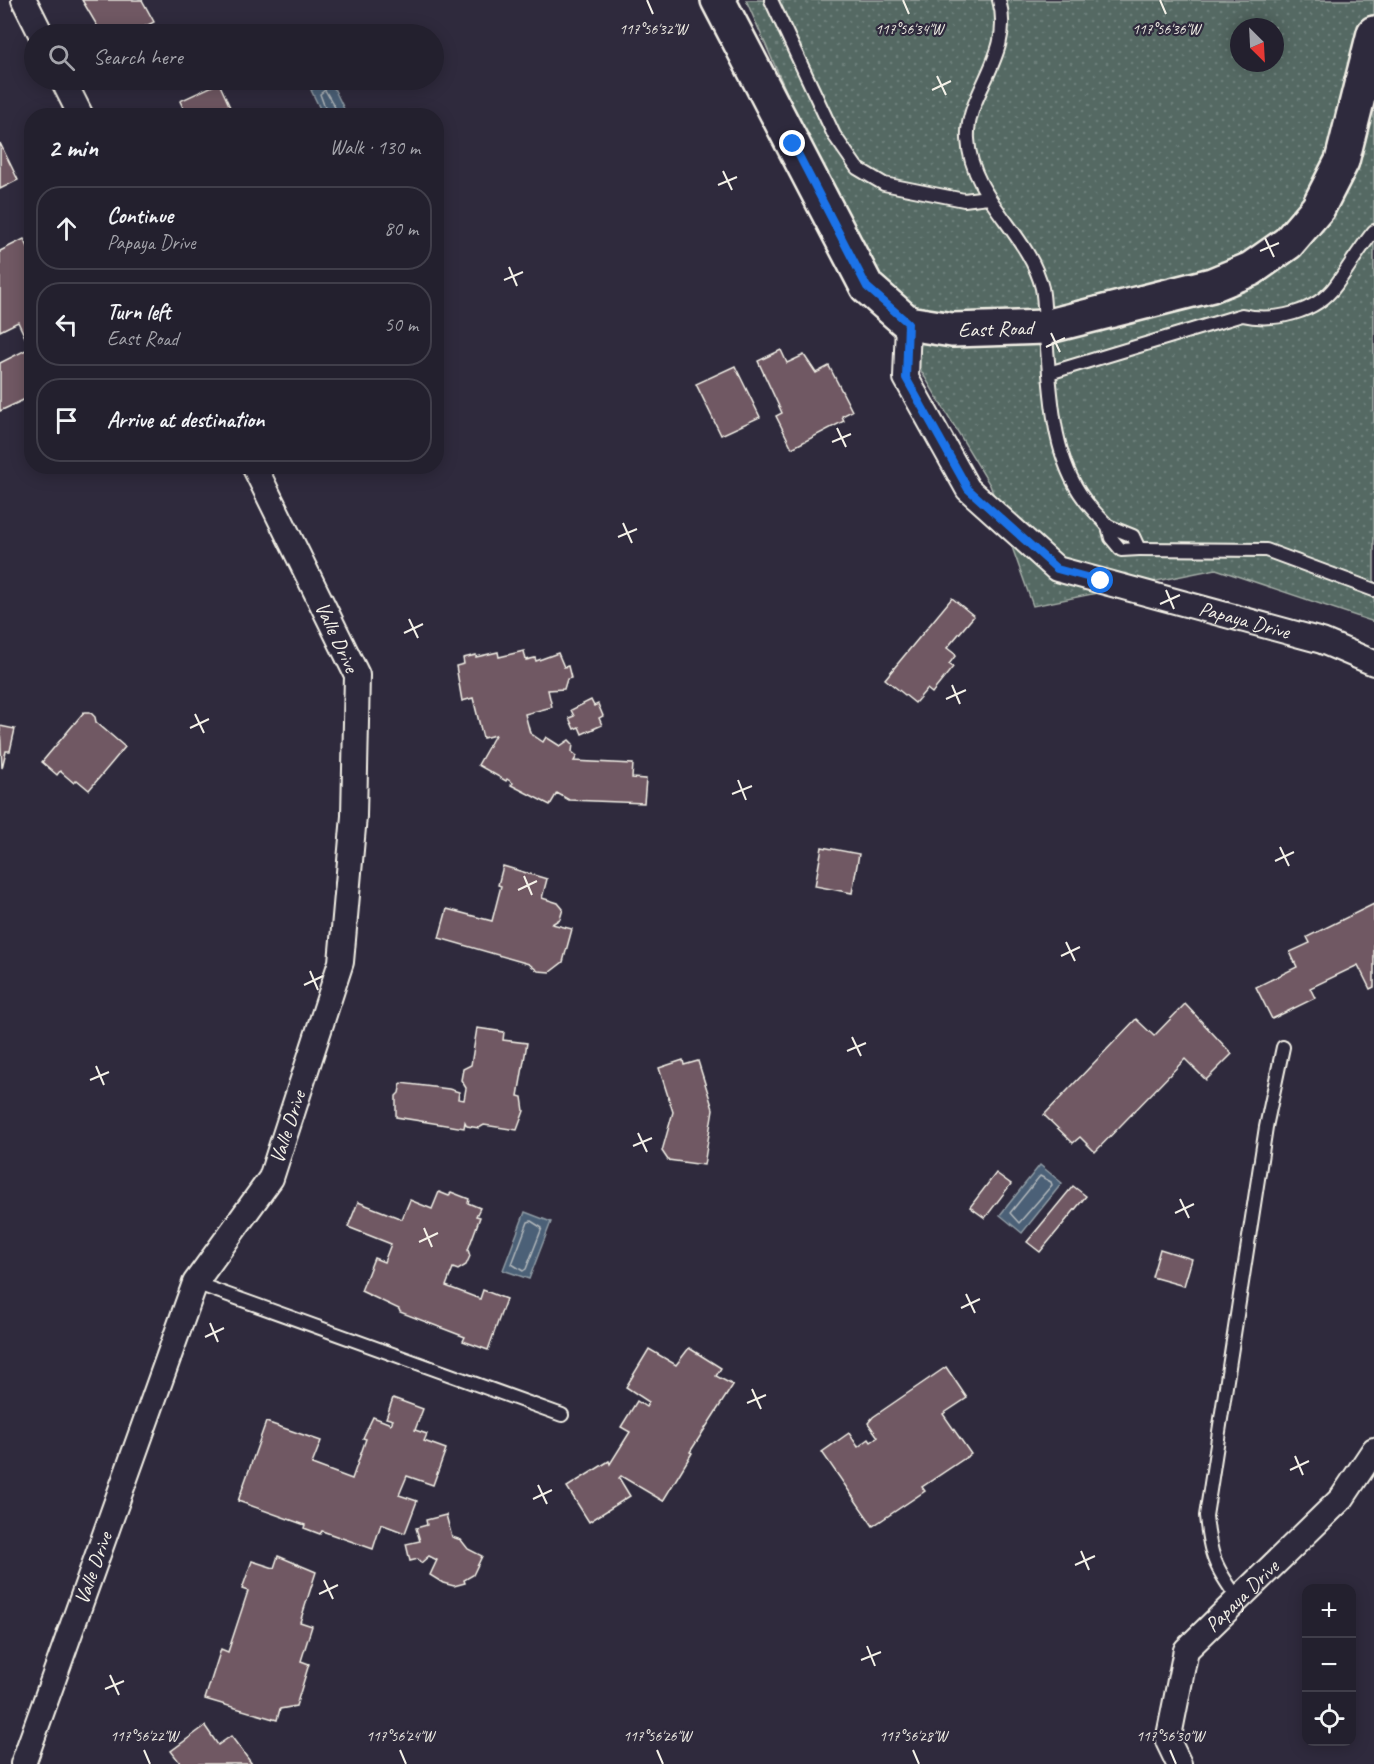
<!DOCTYPE html>
<html lang="en">
<head>
<meta charset="utf-8">
<style>
	body { margin:0; font-family:Caveat,sans-serif; background:#2f2d3a; color:#f1f3f6 }
	.controls { position:absolute; right:18px; bottom:18px; display:grid; overflow:hidden; border-radius:12px; box-shadow:0 3px 15px #0003 }
	.controls button { width:54px; height:54px; display:grid; place-items:center; padding:0; border:0; border-bottom:2px solid #403e4a; background:#23202e; color:#f1f3f6; font:30px sans-serif }
	.compass { position:absolute; left:1230px; top:18px; width:54px; height:54px; border-radius:50%; background:#23202e; box-shadow:0 3px 15px #0003; rotate:156deg }
	.stop { position:absolute; width:18px; height:18px; margin:-14px; border:4px solid #1a73e8; border-radius:50%; background:#fff }
	.stop.end { background:#1a73e8; border-color:#fff; box-shadow:0 2px 6px #0008 }
	.list { margin:0; padding:0; list-style:none }
	h2 { display:flex; justify-content:space-between; align-items:center; height:78px; margin:0; padding:0 24px; font-size:26px }
	h2 small { font-size:20px; font-weight:400; color:#a3a3aa }
	.list li { display:grid; grid-template-columns:39px 1fr auto; gap:18px; align-items:center; box-sizing:border-box; height:84px; margin:0 12px 12px; padding:0 12px; border:2px solid #403e4a; border-radius:24px }
	.list b { display:block; font-size:22px; white-space:nowrap }
	.list p { margin:0; font-size:20px; white-space:nowrap; color:#a3a3aa }
	.list em { font-size:20px; font-style:normal; color:#a3a3aa }
	.icon { flex:none; width:33px; height:33px; fill:none; stroke:currentColor; stroke-width:2; stroke-linecap:round; stroke-linejoin:round }
	.map { position:relative; flex:none; width:1374px; height:1764px; overflow:hidden }
	.search { position:absolute; background:#23202e; box-shadow:0 3px 15px #0003; left:24px; top:24px; width:420px; height:66px; display:flex; align-items:center; gap:15px; box-sizing:border-box; padding:0 21px; border-radius:33px; color:#a3a3aa; font-size:22px }
	.panel { position:absolute; background:#23202e; box-shadow:0 3px 15px #0003; left:24px; top:108px; width:420px; height:366px; border-radius:24px }
	.map>svg:first-child { display:block }
</style>
</head>
<body>
<div class="map">
<svg width="1374" height="1764" viewBox="0 0 1374 1764">
	<defs>
		<pattern id="grass-dots" width="8" height="8" patternUnits="userSpaceOnUse" patternTransform="scale(1.5)"><rect width="8" height="8" fill="#546964"/><path d="M2 2h.1M6 6h.1" fill="none" stroke="#6d7f7a" stroke-width="1.8" stroke-linecap="round"/></pattern>
	</defs>
	<rect width="100%" height="100%" fill="#2f2a3d"/>
	<filter id="ink" filterUnits="userSpaceOnUse"><feTurbulence type="fractalNoise" baseFrequency=".0167" numOctaves="2"/><feDisplacementMap in="SourceGraphic" scale="12" xChannelSelector="R" yChannelSelector="G"/><feConvolveMatrix kernelMatrix="1 2 1 2 8 2 1 2 1" color-interpolation-filters="sRGB"/></filter>
	<g filter="url(#ink)">
		<path fill="url(#grass-dots)" stroke="#a4ada6" stroke-width="1.5" fill-rule="evenodd" d="M746,0h628v622l-158,-53 -183,37 -43,-121 -113,-187zM1239,27h36v36h-36z"/>
		<g fill="#4c6177" stroke="#8f9ba4" stroke-width="1.5">
			<path d="M330,80l17,35h-24l-12,-25z"/>
			<path d="M1040,1165l22,18 -40,50 -22,-18z"/>
			<path d="M525,1212l26,10 -22,57 -26,-9z"/>
		</g>
		<g fill="none" stroke-linecap="round" stroke-linejoin="round">
			<g stroke="#b1b7bb" stroke-width="1.5">
				<path d="M328,116l-8,-22 5,-4 15,26"/>
				<path d="M1040,1176l11,6 1,3 -33,38 -9,-10z"/>
				<path d="M531,1221l11,7 -16,41 -3,2 -11,-7 16,-42z"/>
			</g>
		</g>
		<g fill="#705964" stroke="#f4f1e8" stroke-width="1.5">
			<path d="M82,0h60l12,22 -24,12h-28z"/>
			<path d="M219,83l15,33h-47l-7,-15z"/>
			<path d="M0,143l18,37 -18,9z"/>
			<path d="M24,239l8,16v141l-32,15v-48l30,-15 -12,-26 -18,9v-80z"/>
			<path d="M781,350l6,13 17,-8 12,18 13,-7 23,45 -10,5 2,5 -52,27 -16,-32 6,-3 -24,-52z"/>
			<path d="M735,366l25,51 -39,18 -25,-51z"/>
			<path d="M952,598l22,18 -27,32 9,7 -7,9 4,3 -21,26 -5,-4 -12,14 -30,-24z"/>
			<path d="M524,651l2,9 9,-2 1,3 22,-8 6,14 4,-1 3,12 -4,1 -3,10 -16,1 4,17 -27,7 5,19 13,9 3,-5 14,9 9,-6 4,4 -1,8 5,4 -3,5 59,3 -1,14 14,1 -2,24 -75,-3 -12,-7 -7,12 -39,-20 2,-2 -6,-4 -1,2 -28,-16 17,-30 -12,3 -10,-40 -11,3 -6,-35 8,-2 -1,-6 13,-3v2l22,-5 1,5z"/>
			<path d="M591,700l3,6 4,-2 5,12 -4,2 3,7 -20,9 -3,-7 -5,2 -5,-11 5,-2 -3,-6z"/>
			<path d="M84,712h6l5,5 1,5 29,25 -36,43 -12,-10 -3,3 -14,-12 -3,4 -15,-13z"/>
			<path d="M0,726l15,3 -5,22h-4l-4,17z"/>
			<path d="M822,847l37,7 -7,39 -37,-7z"/>
			<path d="M503,866l44,13 -5,19 16,5 5,6 -3,10 -8,5 20,5 -9,33 -13,10 -12,-1 -9,-7 -90,-26 8,-29 45,12 9,-35 -3,-1z"/>
			<path d="M1374,904v83l-4,2 -12,-24 -48,23 5,10 -43,21 -16,-32 41,-20 -7,-15 20,-9 -3,-6z"/>
			<path d="M1185,1004l47,50 -26,26 -21,-21 -90,93 -15,-15 -7,6 -29,-28 92,-96 18,17z"/>
			<path d="M477,1028l27,4 -1,8 24,3 -9,53 4,1 2,14 -7,19 -33,-5 -5,3 -12,-2 -2,-4 -1,6 -68,-11v-21l3,-3 2,-10 48,6 10,3 -1,7 6,1 2,-12 -5,-8 2,-11 8,-4z"/>
			<path d="M683,1060l1,5 14,-4 15,48 -9,56 -36,-5 -6,-9 11,-39 -14,-44z"/>
			<path d="M996,1173l15,11 -26,34 -15,-11z"/>
			<path d="M1073,1186l13,10 -46,56 -13,-10z"/>
			<path d="M439,1192l10,4 2,-4 18,7 -1,4 12,5 -4,8 4,1 -12,33 2,6 -4,9 -8,5 -5,-2 -7,18 34,13 3,-9 23,9 -18,51 -25,-9 2,-4 -65,-25 -1,-3 -38,-18 13,-33 10,4 7,-18 -43,-17 10,-25 44,17 8,-19 22,9z"/>
			<path d="M1160,1249l32,10 -8,27 -32,-9z"/>
			<path d="M689,1348l32,20 -5,8 17,9 -43,67 2,1 -29,48 -42,-25 -2,2 11,18 -41,26 -22,-35 42,-26 1,3 20,-32 -9,-5 16,-26 9,6 3,-5 -23,-15 23,-38 27,16z"/>
			<path d="M946,1367l21,31 -24,16 28,40 -49,33 3,4 -52,35 -51,-74 27,-19 9,14 11,-8 2,3 7,-5 -10,-14 5,-6z"/>
			<path d="M393,1398l30,11 -8,21 12,4 -3,7 22,8 -13,36 -26,-9 -8,19 18,6 -12,32 -24,-9 -8,25 -51,-18 -2,3 -16,-6 1,-3 -67,-24 28,-79 55,19 -9,23 40,15 14,-40 -3,-1 10,-21 18,7 2,-4 -7,-2z"/>
			<path d="M446,1515l6,22 9,3 7,9 14,7 -9,19 -9,5 1,3 -11,3 -11,-3 -13,-8 7,-15 -8,-4 -8,7 -3,-4 -8,2 -4,-17 14,-3 -4,-13 11,-3 -1,-5z"/>
			<path d="M278,1556l38,16 -16,50 12,4 -11,35 8,3 -13,42 -16,3 -3,11 -72,-21 16,-50 7,3 20,-61 -6,-2 10,-28 22,7z"/>
			<path d="M205,1726l13,19 13,-9 21,28h-71l-10,-13z"/>
		</g>
		<g fill="none" stroke-linecap="round" stroke-linejoin="round">
			<defs>
				<g id="lane">
					<path d="M771,0l63,135 23,33 27,16 80,16 24,-3"/>
					<path d="M999,0c16,55 -34,94 -31,139 3,60 61,94 74,149 3,15 2,33 4,49 5,53 5,118 38,162 7,10 16,18 24,27"/>
					<path d="M1049,373l193,-58c32,7 74,-2 94,-30 13,-18 24,-37 38,-54"/>
					<path d="M1108,526l25,10 6,13 -18,1 -10,-12z"/>
					<path d="M1139,549l127,1 108,40"/>
					<path d="M195,1283l367,132"/>
					<path d="M1238,1599c-23,-32 -28,-43 -32,-83l60,-389 17,-80"/>
				</g>
				<g id="street">
					<path d="M24,0l17,34"/>
					<path d="M63,80l18,36"/>
					<path id="s1" d="M908,323l-2,55 62,111 89,80 265,72 52,22"/>
					<path id="s2" d="M23,1764l172,-481 76,-105 70,-216 13,-146 3,-141 -103,-209"/>
					<path id="s3" d="M1179,1764l-11,-23 18,-91 156,-152 32,-48"/>
				</g>
				<g id="secondary">
					<path id="s4" d="M718,0l149,287 41,36 44,7 93,-3 167,-42 39,-16 37,-26 30,-35 24,-47 32,-128"/>
				</g>
			</defs>
			<use href="#lane" stroke="#f4f1e8" stroke-width="16"/>
			<use href="#street" stroke="#f4f1e8" stroke-width="28"/>
			<use href="#secondary" stroke="#f4f1e8" stroke-width="38"/>
			<use href="#lane" stroke="#2f2a3d" stroke-width="12"/>
			<use href="#street" stroke="#2f2a3d" stroke-width="24"/>
			<use href="#secondary" stroke="#2f2a3d" stroke-width="33"/>
		</g>
	</g>
	<g fill="none" stroke-linecap="round" stroke-linejoin="round" filter="url(#ink)">
		<path stroke="#1a73e8" stroke-width="8" d="M793,144l74,143 41,36 -2,55 62,111 89,80 44,12"/>
	</g>
	<path fill="none" stroke="#f4f1e8" stroke-width="2" d="M647,0l6,14M903,0l6,14M1160,0l6,14M937,76l9,19M932,90l19,-9M723,171l9,19M718,185l19,-8M1265,238l9,19M1260,251l19,-8M509,267l8,19M504,280l19,-8M1051,333l9,19M1046,347l19,-9M837,428l9,19M832,442l19,-8M623,523l9,20M618,537l19,-8M1166,590l8,19M1160,604l20,-9M409,619l9,19M404,633l19,-9M952,685l8,19M946,699l20,-9M195,714l9,19M190,728l19,-9M738,780l8,20M732,794l20,-8M1280,847l9,19M1275,861l19,-9M524,876l8,19M518,890l19,-9M1066,942l9,19M1061,956l19,-9M310,971l8,19M304,985l19,-9M852,1037l9,19M847,1051l19,-8M96,1066l8,19M90,1080l19,-8M638,1133l9,19M633,1146l19,-8M1180,1199l9,19M1175,1213l19,-9M424,1228l8,19M419,1242l19,-9M966,1294l9,19M961,1308l19,-9M210,1323l8,19M205,1337l19,-9M752,1389l9,20M747,1403l19,-8M1295,1456l8,19M1290,1470l19,-9M538,1485l9,19M533,1499l19,-9M1081,1551l8,19M1075,1565l20,-9M324,1580l9,19M319,1594l19,-9M867,1646l8,20M861,1660l20,-8M110,1675l9,20M105,1689l19,-8M144,1750l6,14M400,1750l6,14M657,1750l6,14M913,1750l6,14M1170,1750l6,14"/>
	<g text-anchor="middle" dominant-baseline="central" stroke-width="4.5" stroke-linejoin="round" paint-order="stroke">
		<g font-size="21" fill="#f4f1e8" stroke="#2f2a3d">
			<text stroke="none"><textPath href="#s4" startOffset="466">East Road</textPath></text>
			<text stroke="none"><textPath href="#s1" startOffset="496">Papaya Drive</textPath></text>
			<text transform="translate(337 637) rotate(65)">Valle Drive</text>
			<text stroke="none"><textPath href="#s2" startOffset="694">Valle Drive</textPath></text>
			<text stroke="none"><textPath href="#s2" startOffset="208">Valle Drive</textPath></text>
			<text stroke="none"><textPath href="#s3" startOffset="196">Papaya Drive</textPath></text>
		</g>
	</g>
	<g font-size="15" text-anchor="middle" fill="#f4f1e8" stroke="#2f2a3d" stroke-width="4.5" stroke-linejoin="round" paint-order="stroke">
		<text x="653" y="34">117°56'32"W</text>
		<text x="909" y="34">117°56'34"W</text>
		<text x="1166" y="34">117°56'36"W</text>
		<text x="144" y="1741">117°56'22"W</text>
		<text x="400" y="1741">117°56'24"W</text>
		<text x="657" y="1741">117°56'26"W</text>
		<text x="913" y="1741">117°56'28"W</text>
		<text x="1170" y="1741">117°56'30"W</text>
	</g>
</svg>
<div class="controls">
<button>+</button>
<button>−</button>
<button><svg class="icon" aria-label="locate" viewBox="0 0 24 24"><circle cx="12" cy="12" r="6"/><path d="M12 2v4M12 18v4M2 12h4M18 12h4"/></svg></button>
</div>
<svg class="compass" viewBox="-18 -18 36 36"><path d="M0-13l5 13h-10z" fill="#e53935"/><path d="M0 13l5-13h-10z" fill="#a3a3aa"/></svg>
<div class="stop" style="left:1101px;top:581px"></div>
<div class="stop end" style="left:793px;top:144px"></div>
<div class="search"><svg class="icon" aria-label="search" viewBox="0 0 24 24"><circle cx="10" cy="10" r="6"/><path d="M15 15l6 6"/></svg>Search here</div>
<section class="panel">
<h2>2 min<small>Walk · 130 m</small></h2>
<ul class="list">
<li><svg class="icon" aria-label="ahead" viewBox="0 0 24 24"><path d="M12 20V5M6 11l6-6 6 6"/></svg><div><b>Continue</b><p>Papaya Drive</p></div><em>80 m</em></li>
<li><svg class="icon" aria-label="left" viewBox="0 0 24 24"><path d="M17 20v-9H6M10 6l-5 5 5 5"/></svg><div><b>Turn left</b><p>East Road</p></div><em>50 m</em></li>
<li><svg class="icon" aria-label="arrive" viewBox="0 0 24 24"><path d="M6 21V4h12l-3 4 3 4H6"/></svg><div><b>Arrive at destination</b></div></li>
</ul>
</section>
</div>
</body>
</html>
